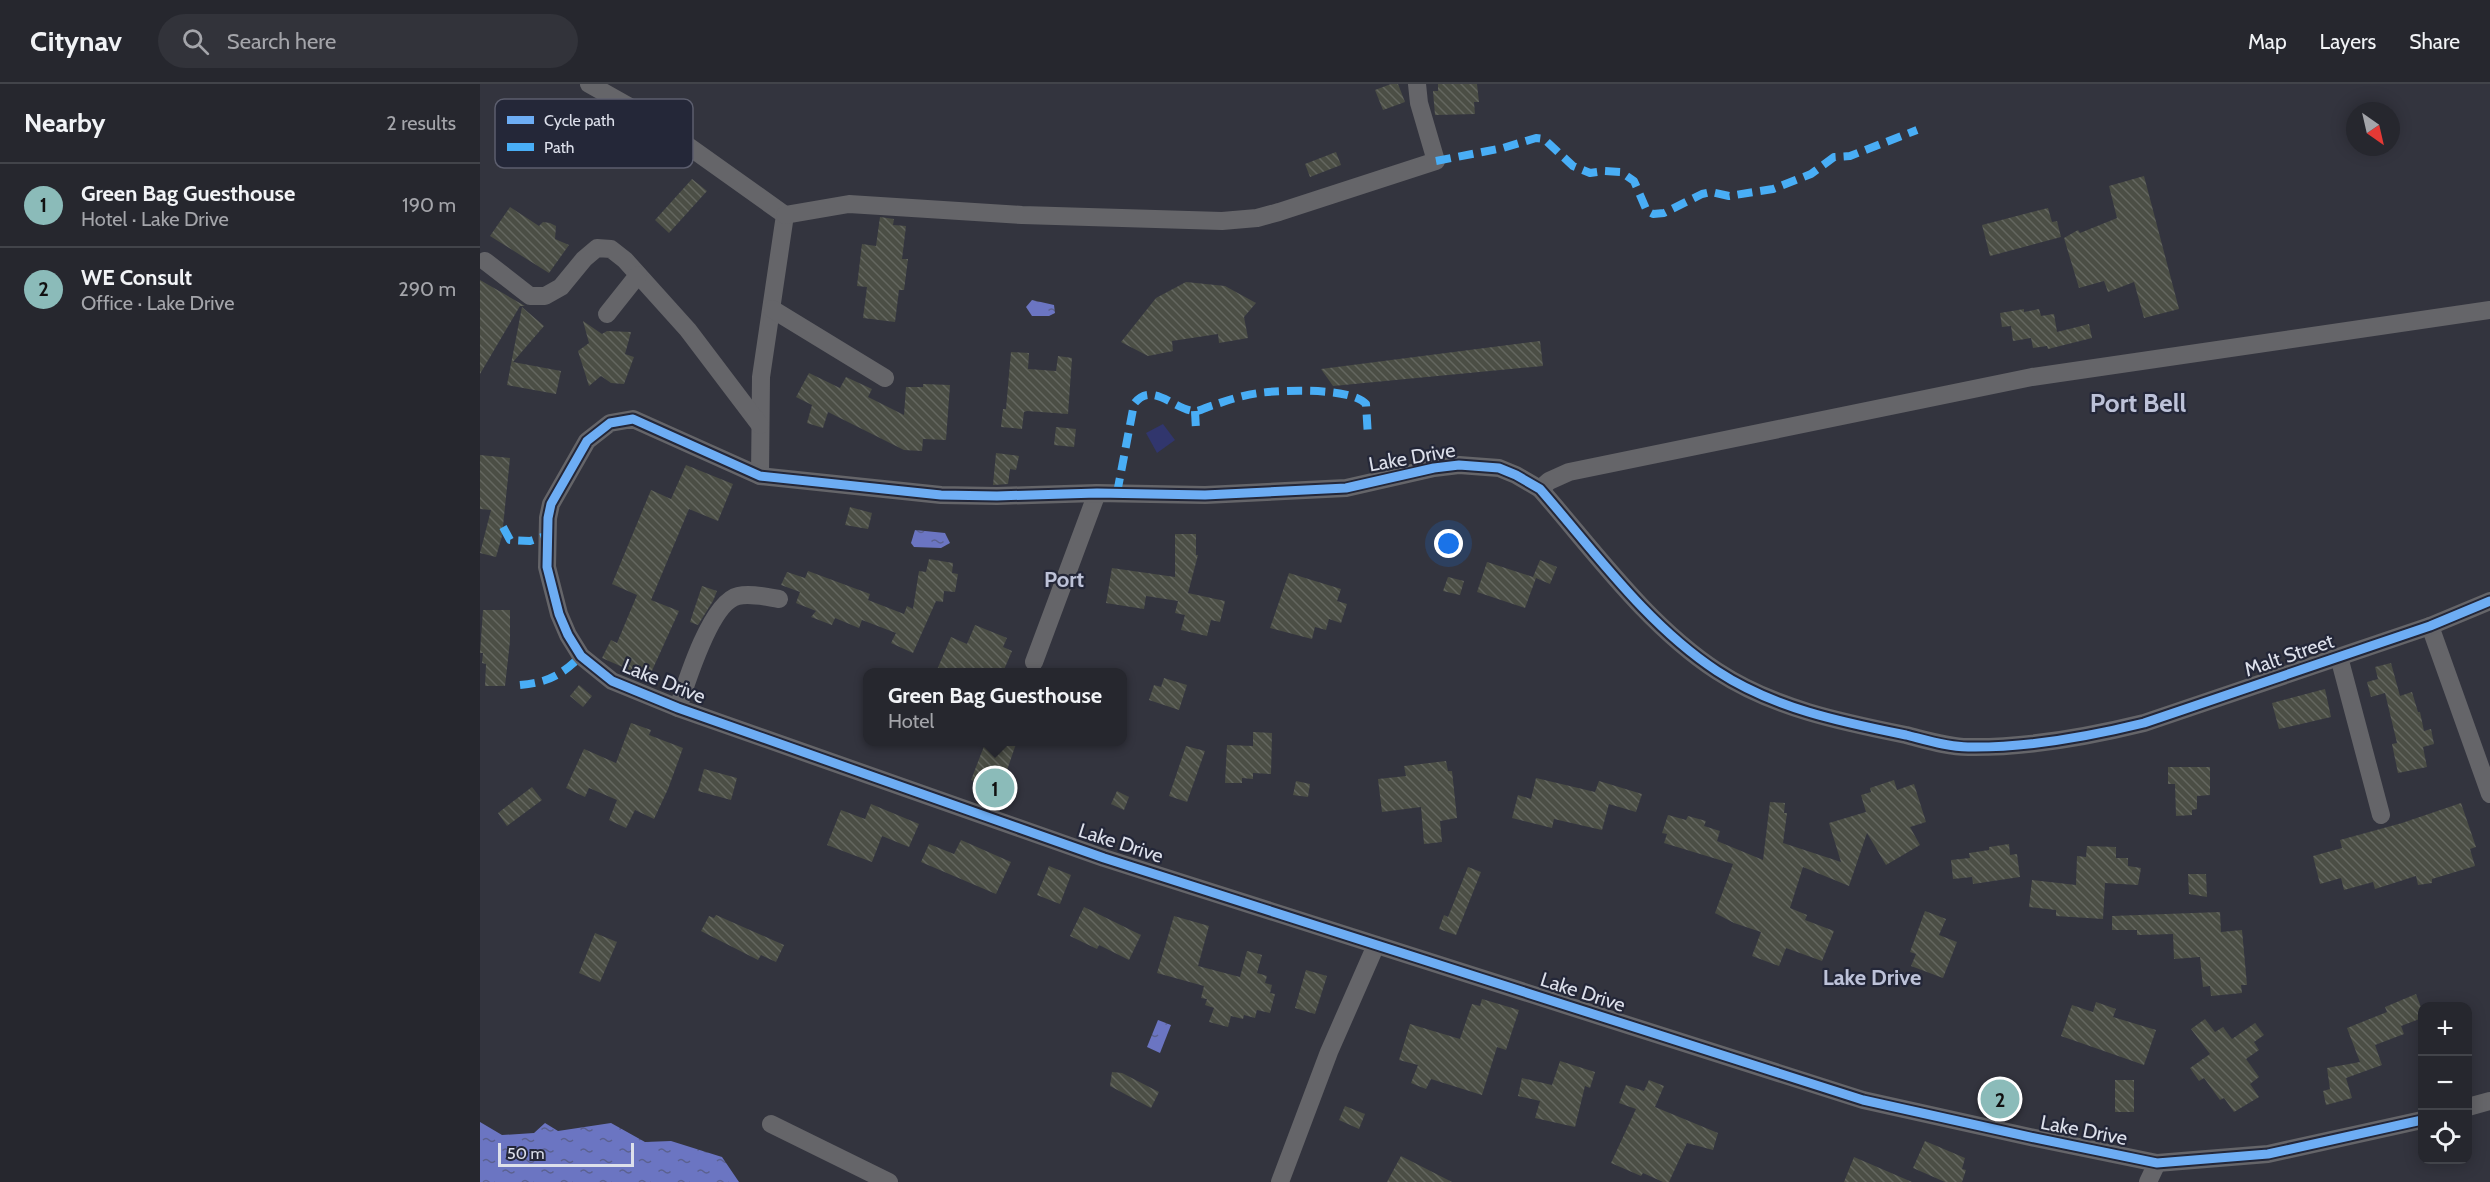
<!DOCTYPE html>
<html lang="en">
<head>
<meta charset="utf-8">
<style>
	body { margin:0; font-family:Cabin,sans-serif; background:#32333a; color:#f1f3f6 }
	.controls { position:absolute; right:18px; bottom:18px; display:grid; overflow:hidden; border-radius:12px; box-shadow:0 3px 15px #0003 }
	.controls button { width:54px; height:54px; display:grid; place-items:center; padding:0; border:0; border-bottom:2px solid #42444a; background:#26272e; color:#f1f3f6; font:30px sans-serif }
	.compass { position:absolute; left:1866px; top:18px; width:54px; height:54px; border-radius:50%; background:#26272e; box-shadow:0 3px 15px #0003; rotate:146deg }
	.scale { position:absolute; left:18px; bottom:15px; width:136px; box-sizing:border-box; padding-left:6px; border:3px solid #dde0eb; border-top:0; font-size:16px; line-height:21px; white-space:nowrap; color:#dde0eb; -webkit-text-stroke:4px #242738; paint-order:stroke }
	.you { position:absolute; left:969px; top:460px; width:21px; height:21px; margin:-15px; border:4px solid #fff; border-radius:50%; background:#1a73e8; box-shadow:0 0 0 9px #1a73e833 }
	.badge { display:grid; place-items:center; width:39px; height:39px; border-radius:50%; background:#8bbbb9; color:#111; font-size:20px; font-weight:700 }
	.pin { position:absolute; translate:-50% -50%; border:3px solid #fff; box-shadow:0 2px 6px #0006 }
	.popup { position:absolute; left:383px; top:584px; width:264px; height:78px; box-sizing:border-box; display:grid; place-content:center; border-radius:12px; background:#26272e; filter:drop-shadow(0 2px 4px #0005); font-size:20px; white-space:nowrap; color:#a4a5aa }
	.popup b { font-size:22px; color:#f1f3f6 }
	.popup::after { content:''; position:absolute; left:50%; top:100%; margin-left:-12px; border:12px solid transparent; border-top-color:#26272e }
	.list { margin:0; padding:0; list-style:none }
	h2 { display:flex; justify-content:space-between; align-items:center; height:78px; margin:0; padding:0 24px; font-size:26px }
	h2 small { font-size:20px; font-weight:400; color:#a4a5aa }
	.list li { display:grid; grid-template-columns:39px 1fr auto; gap:18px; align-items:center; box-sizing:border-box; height:84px; padding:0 24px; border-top:2px solid #42444a }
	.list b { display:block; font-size:22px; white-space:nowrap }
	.list p { margin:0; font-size:20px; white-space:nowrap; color:#a4a5aa }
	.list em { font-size:20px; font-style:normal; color:#a4a5aa }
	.icon { flex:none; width:33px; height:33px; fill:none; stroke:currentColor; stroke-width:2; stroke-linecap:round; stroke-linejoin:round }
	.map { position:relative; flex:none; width:2010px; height:1098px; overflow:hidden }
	header { display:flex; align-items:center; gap:36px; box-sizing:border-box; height:84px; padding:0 30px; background:#26272e; border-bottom:2px solid #42444a }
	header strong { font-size:28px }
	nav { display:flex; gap:33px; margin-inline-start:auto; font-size:21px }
	.search { width:420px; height:54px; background:#32333a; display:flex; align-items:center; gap:15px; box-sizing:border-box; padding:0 21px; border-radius:33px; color:#a4a5aa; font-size:22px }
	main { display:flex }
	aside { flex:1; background:#26272e }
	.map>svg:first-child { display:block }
</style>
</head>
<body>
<header>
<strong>Citynav</strong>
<div class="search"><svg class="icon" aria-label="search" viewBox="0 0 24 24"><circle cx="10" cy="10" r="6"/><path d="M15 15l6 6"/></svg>Search here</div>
<nav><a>Map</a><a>Layers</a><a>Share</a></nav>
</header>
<main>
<aside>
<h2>Nearby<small>2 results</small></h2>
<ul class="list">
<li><span class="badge">1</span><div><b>Green Bag Guesthouse</b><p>Hotel · Lake Drive</p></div><em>190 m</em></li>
<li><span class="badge">2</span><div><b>WE Consult</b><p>Office · Lake Drive</p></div><em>290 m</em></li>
</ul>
</aside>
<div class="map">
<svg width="2010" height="1098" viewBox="0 0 2010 1098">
	<defs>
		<pattern id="water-ripples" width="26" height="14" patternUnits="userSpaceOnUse" patternTransform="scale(1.5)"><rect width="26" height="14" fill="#6b75c2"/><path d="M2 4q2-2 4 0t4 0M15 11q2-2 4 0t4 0" fill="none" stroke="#5b6190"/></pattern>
		<pattern id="building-back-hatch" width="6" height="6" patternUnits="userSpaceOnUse" patternTransform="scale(1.5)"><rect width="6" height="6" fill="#4b4e45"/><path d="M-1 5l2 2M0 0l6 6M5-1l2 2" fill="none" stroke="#646760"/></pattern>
	</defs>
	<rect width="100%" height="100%" fill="#33343e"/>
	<path fill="#31366d" d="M683,340l12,16 -18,13 -11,-20z"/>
	<g fill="url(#water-ripples)">
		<path d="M552,216l22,5 1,8 -6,3h-17l-6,-9z"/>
		<path d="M435,446l30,3 5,10 -9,5 -27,-1 -3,-4z"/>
		<path d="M678,936l13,5 -11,28 -13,-6z"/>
		<path d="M0,1038l22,13 32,-2 11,-10 13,8 53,-8 34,19 26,-1 51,16 17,25h-259z"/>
	</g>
	<g fill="url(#building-back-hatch)">
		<path d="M911,0h7l7,18 -22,8 -8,-20z"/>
		<path d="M958,0h39l2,18h-5l1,12 -40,1 -2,-24h5z"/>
		<path d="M856,68l5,13 -31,12 -5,-13z"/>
		<path d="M1664,92l35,133 -35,9 -10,-36 -26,10 -4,-11 -25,7 -15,-50 14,-8 2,3 37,-15 -8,-32z"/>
		<path d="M212,95l15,12 -38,42 -14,-13z"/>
		<path d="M30,123l29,19 4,-4 7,1 6,3 -1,13 14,6 -20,28 -59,-37z"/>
		<path d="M1568,124l4,14 5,-1 4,16 -71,19 -8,-31z"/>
		<path d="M400,133l14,2 -1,6 13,1 -4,33h6l-4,31h-5l-4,32 -32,-4 4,-31 -10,-1 5,-42 14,2z"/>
		<path d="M0,196l45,26h-5l-40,68z"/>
		<path d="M706,198l39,4 31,17 -12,14 4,21 -29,5 -1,-9 -46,7 1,10 -25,5 -27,-14 35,-44z"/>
		<path d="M42,223l22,19 -31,36 48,9 -5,23 -49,-9z"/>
		<path d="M1544,225v3l15,-3 2,7 13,-2 3,18 32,-8 3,14 -44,11 -1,-3 -14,2 -2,-10 -18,3 -2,-15 -9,1 -2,-14z"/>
		<path d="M103,237l19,13 5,-3 24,1 -6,22 9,3 -10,27 -13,-1 -10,-7 -12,10 -11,-35 11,-8z"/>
		<path d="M1060,257l3,25 -210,20 -12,-17z"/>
		<path d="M531,268l18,1 -1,16 28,2 2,-15 14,2 -4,56 -41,-3 -3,1 -2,17 -21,-2 2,-18h3z"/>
		<path d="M329,289l31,15 6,-11 26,12 -4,8 36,18 2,-28h17v-3l27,1 -4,55 -23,-1 -1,12 -18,-1 -76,-38 -5,16 -16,-5 5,-18 -16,-8z"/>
		<path d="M576,343l20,2 -2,18 -20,-2z"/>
		<path d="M516,369l23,3 -3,14 -6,-1 -2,15 -15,1z"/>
		<path d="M0,371l30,3 -8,78 -6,21 -16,-4 11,-43 -11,-1z"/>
		<path d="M206,381l47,19 -15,37 -29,-12 -38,91 28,11 -29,64 -15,-6 -1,3 -32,-14 9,-18 6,3 20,-48 -25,-11 39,-94 20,9z"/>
		<path d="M370,423l22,6 -4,16 -23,-4z"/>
		<path d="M695,450h21v21h2l-10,38 37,8 -5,21 -9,-2 -4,16 -26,-6 4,-15 -10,-2 3,-12 -32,-5 -2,13 -38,-6 6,-35 63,9z"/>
		<path d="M449,475l24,4 -1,10 6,1 -3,18 -11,-1 -1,11 -7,-1 -23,52 -22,-10 5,-10 -34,-13 -3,8 -24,-10 -3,7 -21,-8 5,-6 -20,-8 4,-11 -19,-7 6,-13 18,6 3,-7 62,23 -2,6 36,14 3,-8 6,3 6,-38 7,1z"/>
		<path d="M1060,476l17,7 -7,17 -14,-6 -11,30 -48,-16 10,-30 46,15z"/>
		<path d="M809,489l52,16 -4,12 10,3 -6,19 -12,-4 -3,11 -11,-3 -3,12 -42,-11z"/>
		<path d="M968,493l16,4 -4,14 -17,-4z"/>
		<path d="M222,502l15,5 -4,10 -15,24 -8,-3z"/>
		<path d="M3,526h27v31l-5,45h-20l1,-22 -4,-1 1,-10h-3z"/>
		<path d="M495,541l32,13 -4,9 9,4 -9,21h-67l15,-35 16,7z"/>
		<path d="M1911,579l9,33 12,-4 6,20h2l4,19 7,-2 3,15 -11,3 4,20 -29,6 -6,-29 5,-1 -12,-50 -14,4 -4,-15 11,-3 -3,-12z"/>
		<path d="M684,594l23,7 -8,25 -30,-10 5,-15 7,2z"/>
		<path d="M99,601l13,11 -9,11 -13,-11z"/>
		<path d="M1845,605l6,28 -52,12 -7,-26z"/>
		<path d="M151,639l20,7 -2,5 34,13 -15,41 -14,30 -19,-9 -9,18 -17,-8 8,-20 -28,-12 -4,9 -19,-9 18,-39 32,14z"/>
		<path d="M773,648l19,1 -1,41 -18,-1v6l-11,-1v5h-17l2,-38 26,1z"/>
		<path d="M506,657h31l-11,32 -6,-2 -7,18 -22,-9z"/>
		<path d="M706,662l19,5 -18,51 -18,-6z"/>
		<path d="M966,677l2,10h4l5,47 -17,3 2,21 -18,2 -3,-37 -39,5 -4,-33 28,-3 -2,-10z"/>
		<path d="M1688,683h42v28l-13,1v13l-5,1v5l-16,1 -1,-32h-7z"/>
		<path d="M224,685l33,9 -6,22 -33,-9z"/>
		<path d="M1056,694l59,14 4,-11 43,13 -6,18 -27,-8 -7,26 -48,-11 -2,9 -40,-10 6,-23 13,4z"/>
		<path d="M1414,696l3,10 17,-6 12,38 -16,5 10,18 -34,20 -19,-32 -18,53 -46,-19 -13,41 17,7 -2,5 29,11 -12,30 -36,-13 -7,18 -27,-10 9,-24 -27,-9 -19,-10 18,-49 -69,-21 3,-9 -5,-1 6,-18 18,5 2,-4 18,5 -2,5 16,5 -3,10 46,19 7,-58 15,1 -1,10h3l-4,30 58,19 -12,-39 37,-11 -5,-17 10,-3 -1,-4z"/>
		<path d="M816,697l14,3 -2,13 -15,-2z"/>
		<path d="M52,703l10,13 -35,26 -9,-13z"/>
		<path d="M637,707l12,6 -5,13 -13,-6z"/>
		<path d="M1981,719l15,44 -6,2 5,17 -43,13v4l-14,2 -2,-9 -41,13 -2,-7 -29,8 -3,-12 -21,6 -7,-28 29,-8 -2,-8 62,-17z"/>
		<path d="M391,720l48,20 -10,23 -27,-11 -10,26 -45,-17 14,-35 24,9z"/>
		<path d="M481,756l50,22 -15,32 -75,-32 8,-18 25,10z"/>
		<path d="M1529,760l1,11 7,-1 3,23 -47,7 -1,-7 -19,2 -2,-19 19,-2 -1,-5 20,-3v-3z"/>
		<path d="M1607,762l29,1v11h12v8l13,2 -3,17 -33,-2 -2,36 -47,-3v-6l-27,-3 3,-27 44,5 1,-29 9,1z"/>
		<path d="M569,782l22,9 -11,29 -23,-9z"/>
		<path d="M988,783l13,5 -25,63 -17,-6 5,-14 4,2z"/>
		<path d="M1708,790h18l1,23 -18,-3z"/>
		<path d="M604,823l57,28 -12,25 -30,-15 -2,4 -27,-13z"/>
		<path d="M1445,827l21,8 -7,16 18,7 -14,36 -32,-12 5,-12 -6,-2z"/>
		<path d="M1740,828l1,20 21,-2 5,55h-6l1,8 -31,3 -1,-10 -7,1 -3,-30 -26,2 -1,-25 -36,1v-5h-25v-14z"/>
		<path d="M236,831l68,30 -8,17 -15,-7 -3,5 -57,-29 8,-15 5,2z"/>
		<path d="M694,832l35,10 -11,40 42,11 7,-26 15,4 -5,18 10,3 -2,7 7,2 -2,8 5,1 -5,19 -13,-3 -2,8 -11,-3 -1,4 -12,-3 -3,11 -19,-5 5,-14 -9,-3 2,-6 -6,-1 3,-12 -47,-13z"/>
		<path d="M115,849l22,9 -17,40 -21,-9z"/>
		<path d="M826,886l21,6 -12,38 -20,-6z"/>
		<path d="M1936,910l6,16v8l-21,8 3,8 -29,11 7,20 -36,13 6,20 -26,7 -3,-14 7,-2 -3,-21 33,-6 -13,-34 40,-16 -2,-5z"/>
		<path d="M1002,915l37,11 -13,40 -9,-3 -15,48 -51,-16 -5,10 -15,-6 7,-18 -19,-5 11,-36 50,15 12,-35 8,2z"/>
		<path d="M1616,918l20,7 -3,8 43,13 -12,35 -83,-29 11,-31 21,7z"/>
		<path d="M1725,935l10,13 8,-5 9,12 23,-16 9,12 -10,7 5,8 -13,9 13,18 -9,7 9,13 -25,15 -10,-14 -4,2 -16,-22 -5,3 -9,-13 20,-14 -19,-25z"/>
		<path d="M1080,977l35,11 -5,16 -5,-2 -10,41 -40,-9 5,-17 -22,-5 4,-18 30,7z"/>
		<path d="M632,988l10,1 37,19 -8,16 -41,-22z"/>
		<path d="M1169,996l15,6 -9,21 63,26 -5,17 -26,-7 -18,39h-6l-20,-9 -2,3 -30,-13 25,-54 -17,-6 7,-18 18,6z"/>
		<rect x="1635" y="996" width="19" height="32"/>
		<path d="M865,1022l20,8 -6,15 -20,-9z"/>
		<path d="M1445,1057l40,17 -3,11 4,1 -4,12h-17l-32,-14z"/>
		<path d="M921,1072l51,26h-65z"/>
		<path d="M1374,1073l58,25h-68z"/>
	</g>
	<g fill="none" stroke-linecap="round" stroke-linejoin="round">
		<g stroke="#656569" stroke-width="18">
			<path d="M109,0l57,32 139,99 -24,162 -1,99"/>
			<path d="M305,131l64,-11 173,11 200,6 35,-3 22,-6 157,-51 -17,-58 -2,-19"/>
			<path d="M5,177l45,35h15l16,-9 23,-28 13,-11 14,1 14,11 63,70 72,95"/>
			<path d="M292,225l113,69"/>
			<path d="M127,230l31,-39"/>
			<path d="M1060,405l9,-8 20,-9 463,-95 458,-67"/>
			<path d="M1950,542l60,168"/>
			<path d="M1859,573l42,158"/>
			<path d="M554,578l63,-169"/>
			<path d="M198,624c8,-25 33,-106 60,-112 13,-3 28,1 41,3"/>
			<path d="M1988,1023l22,-6"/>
			<path d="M1942,1036l-154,34 -111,9 -127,-26 -167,-37 -759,-242 -426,-150 -66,-27 -31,-25 -13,-21 -9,-21 -12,-47 1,-49 3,-14 36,-63 23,-18 23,-4 127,57 181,19 56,1 100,-3 108,2 141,-7 88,-20 25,-3 40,3 17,7 24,14c55,63 107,136 177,182 56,37 124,51 189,64 20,5 42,12 62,12 59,1 119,-10 176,-24l286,-97 60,-25"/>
			<path d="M291,1040l118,58"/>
			<path d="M800,1098l49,-130 47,-107"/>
			<path d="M1668,1098l9,-19"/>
		</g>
		<g stroke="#49aef6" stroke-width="8" stroke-dasharray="15 8" stroke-linecap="butt">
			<path d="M956,77l67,-13 33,-10 8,1 29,27 17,7 14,-2 17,1 13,9 13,30 6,3 11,-1 38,-19 9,-2 18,4 44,-7 38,-15 23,-17 16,-1 67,-26"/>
			<path d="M715,327l1,19"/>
			<path d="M637,409l17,-89c18,-25 43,9 63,7 5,-1 12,-5 17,-6 14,-5 30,-10 45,-12 22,-3 92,-6 107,11l2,33"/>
			<path d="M23,443l7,13 20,1 18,-6"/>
			<path d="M40,601c29,-3 40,-9 61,-29"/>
		</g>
		<defs>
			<path id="cycleway" d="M1942,1036l-154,34 -111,9 -127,-26 -167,-37 -759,-242 -426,-150 -66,-27 -31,-25 -13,-21 -9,-21 -12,-47 1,-49 3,-14 36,-63 23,-18 23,-4 127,57 181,19 56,1 100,-3 108,2 141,-7 88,-20 25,-3 40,3 17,7 24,14c55,63 107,136 177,182 56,37 124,51 189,64 20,5 42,12 62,12 59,1 119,-10 176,-24l286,-97 60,-25"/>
		</defs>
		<use href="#cycleway" stroke="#242738" stroke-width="13"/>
		<use href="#cycleway" stroke="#6dadf4" stroke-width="9"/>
	</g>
	<g text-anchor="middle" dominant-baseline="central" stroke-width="4.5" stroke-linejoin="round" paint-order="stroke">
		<g font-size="20" fill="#dde0eb" stroke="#242738">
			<text transform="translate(932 373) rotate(-10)">Lake Drive</text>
			<text transform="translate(1809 571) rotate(-19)">Malt Street</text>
			<text transform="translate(184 597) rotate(22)">Lake Drive</text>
			<text transform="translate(641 759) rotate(18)">Lake Drive</text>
			<text transform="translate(1103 908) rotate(18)">Lake Drive</text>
			<text transform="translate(1604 1046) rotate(11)">Lake Drive</text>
		</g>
		<g font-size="22" font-weight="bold" fill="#bdc2d8" stroke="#242738">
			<text x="584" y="495">Port</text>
			<text x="1392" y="893">Lake Drive</text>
		</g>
		<g font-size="26" font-weight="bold" fill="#bdc2d8" stroke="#242738">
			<text x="1658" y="319">Port Bell</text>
		</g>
	</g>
	<rect x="15" y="15" width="198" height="69" rx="9" fill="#242738" stroke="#5c5e6e" stroke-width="1.5"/>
	<rect x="27" y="32" width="27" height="8" fill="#6dadf4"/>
	<rect x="27" y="59" width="27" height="8" fill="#49aef6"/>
	<g font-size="16" fill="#dde0eb">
		<text x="64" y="42">Cycle path</text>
		<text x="64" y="69">Path</text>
	</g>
</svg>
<div class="controls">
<button>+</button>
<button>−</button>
<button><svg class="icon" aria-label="locate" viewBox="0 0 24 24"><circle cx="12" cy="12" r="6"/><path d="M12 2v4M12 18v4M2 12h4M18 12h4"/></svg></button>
</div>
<svg class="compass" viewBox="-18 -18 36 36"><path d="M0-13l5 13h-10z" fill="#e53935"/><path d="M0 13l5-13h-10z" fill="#a4a5aa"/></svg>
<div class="scale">50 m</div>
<div class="you"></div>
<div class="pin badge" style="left:515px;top:704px">1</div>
<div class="popup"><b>Green Bag Guesthouse</b>Hotel</div>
<div class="pin badge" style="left:1520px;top:1015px">2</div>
</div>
</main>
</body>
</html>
